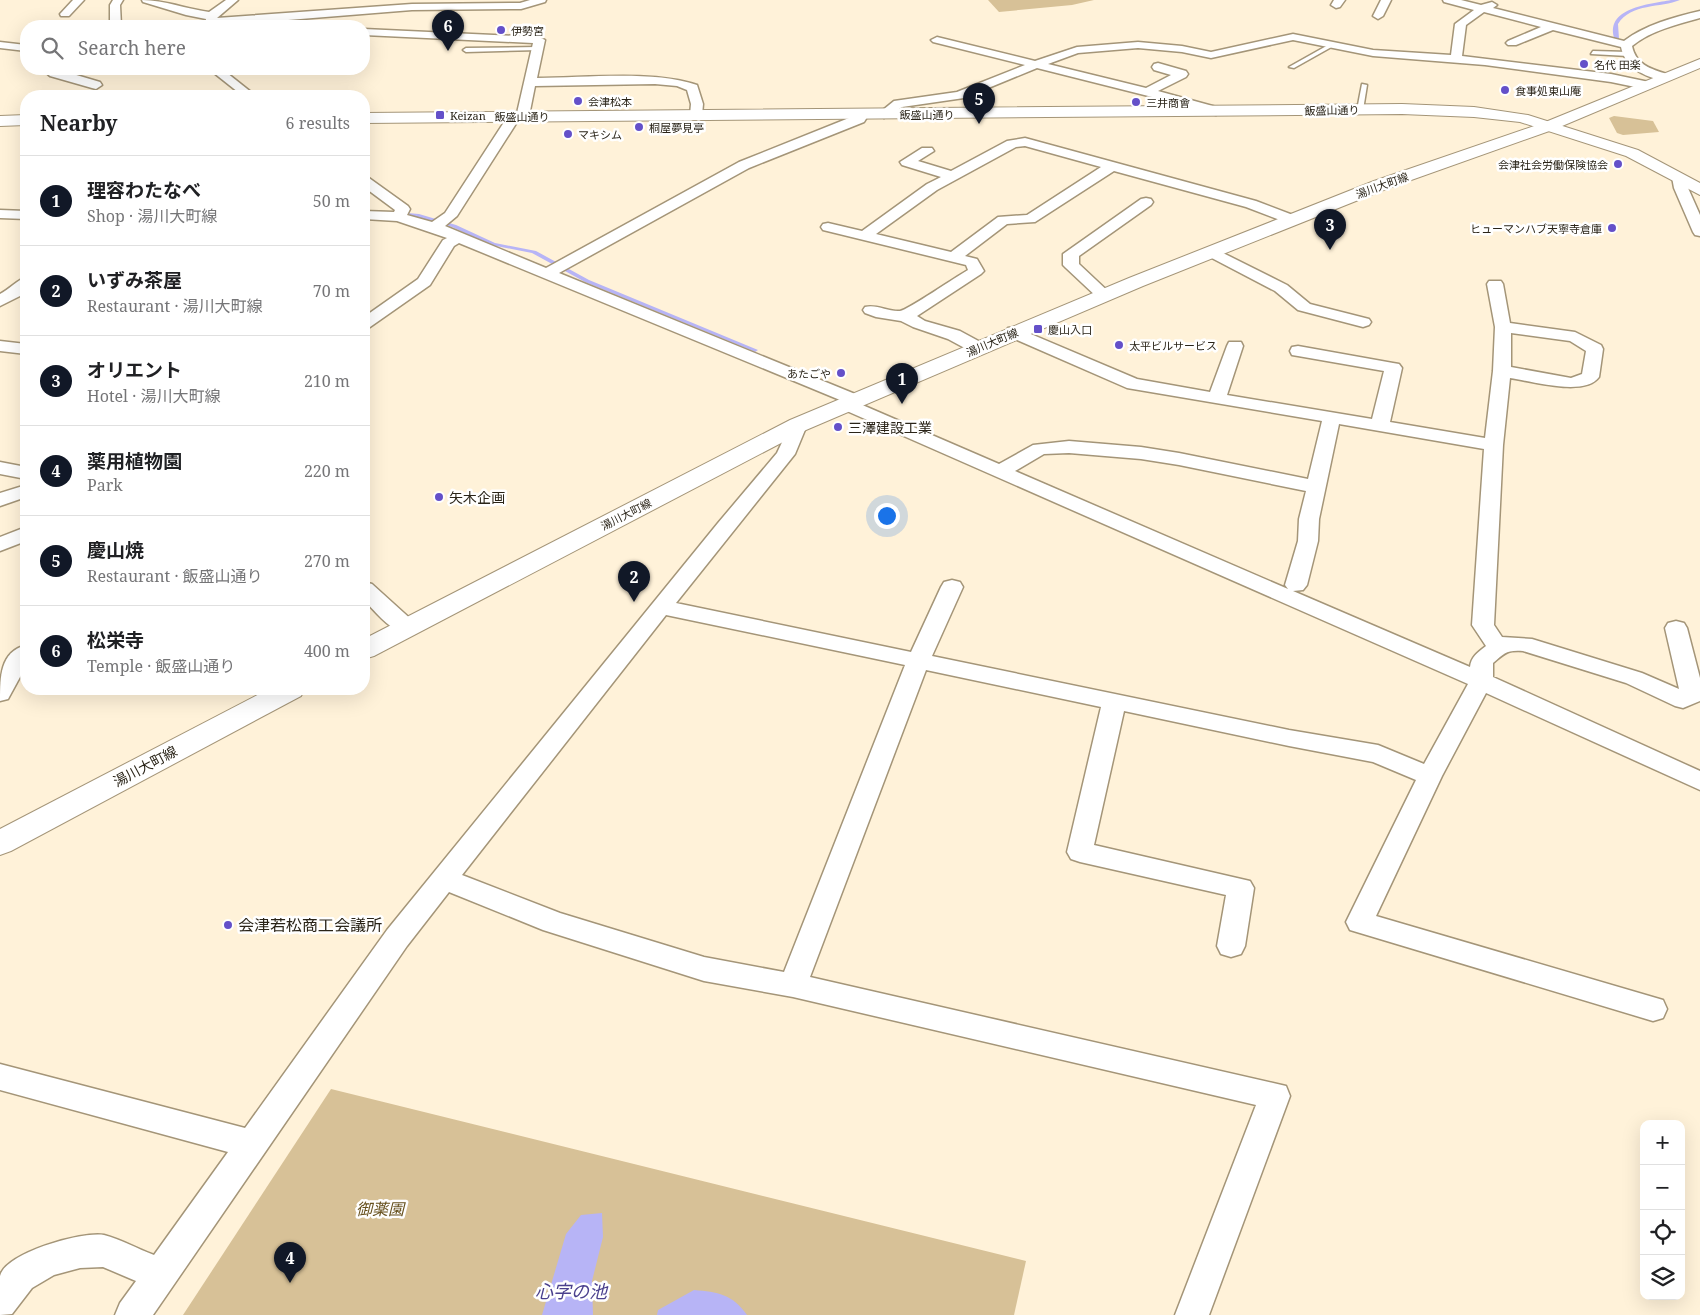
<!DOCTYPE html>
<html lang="en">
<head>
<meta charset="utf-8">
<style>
	body { margin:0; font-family:"Noto Serif","Noto Sans JP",serif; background:#f2f2f2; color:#202124 }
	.controls { position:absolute; right:15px; bottom:15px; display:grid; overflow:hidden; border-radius:10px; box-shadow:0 5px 20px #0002 }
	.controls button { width:45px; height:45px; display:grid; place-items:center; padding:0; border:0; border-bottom:1px solid #e0e0e0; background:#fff; color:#202124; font:25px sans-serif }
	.you { position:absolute; left:886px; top:515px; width:18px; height:18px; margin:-12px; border:4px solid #fff; border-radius:50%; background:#1a73e8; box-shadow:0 0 0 8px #1a73e833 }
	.badge { display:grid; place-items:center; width:32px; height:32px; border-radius:50%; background:#111827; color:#fff; font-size:16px; font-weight:700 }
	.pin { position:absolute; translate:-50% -41px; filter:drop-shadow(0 1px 2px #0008) }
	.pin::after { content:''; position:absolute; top:26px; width:18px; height:15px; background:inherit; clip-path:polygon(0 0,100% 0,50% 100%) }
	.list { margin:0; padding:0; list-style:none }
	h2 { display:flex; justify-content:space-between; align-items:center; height:65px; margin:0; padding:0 20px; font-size:21px }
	h2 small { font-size:16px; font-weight:400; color:#757577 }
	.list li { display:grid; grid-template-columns:32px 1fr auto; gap:15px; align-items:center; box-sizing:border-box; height:90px; padding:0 20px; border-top:1px solid #e0e0e0 }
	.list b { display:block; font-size:19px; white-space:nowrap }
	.list p { margin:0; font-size:16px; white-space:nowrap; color:#757577 }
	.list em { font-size:16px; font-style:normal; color:#757577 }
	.icon { flex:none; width:28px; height:28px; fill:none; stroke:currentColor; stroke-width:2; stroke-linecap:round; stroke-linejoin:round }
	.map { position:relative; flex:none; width:1700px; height:1315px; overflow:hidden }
	.search { position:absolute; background:#fff; box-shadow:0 5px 20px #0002; left:20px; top:20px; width:350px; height:55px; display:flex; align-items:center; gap:12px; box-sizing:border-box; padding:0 18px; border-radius:20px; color:#757577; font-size:19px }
	.panel { position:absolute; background:#fff; box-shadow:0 5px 20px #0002; left:20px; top:90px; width:350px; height:605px; border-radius:20px }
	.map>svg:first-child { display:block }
</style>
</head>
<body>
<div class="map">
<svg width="1700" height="1315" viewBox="0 0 1700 1315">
	<rect width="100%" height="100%" fill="#fff2d9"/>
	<g fill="#d7c197">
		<path d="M988,0h106l-22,5 -73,7z"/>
		<path d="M1614,116l39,5 6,11 -36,3 -6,-2 -8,-15z"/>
		<path d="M331,1089l695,172 -12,54h-831z"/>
	</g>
	<g fill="#b7b4f6">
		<path d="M602,1213l1,24 -11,44 1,34h-51l24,-81 15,-19z"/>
		<path d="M694,1290c24,2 38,4 53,25h-90l1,-5z"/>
	</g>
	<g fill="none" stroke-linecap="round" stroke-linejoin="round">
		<g fill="#b7b4f6" fill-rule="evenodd">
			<path d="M1671,0h9c-19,8 -49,3 -62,24l1,15 -4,1c-12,-32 35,-36 56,-40z"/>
			<path d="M396,212l23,2 37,11 39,18 41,8 53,29 169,70 -3,2 -2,-1 -168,-69 -53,-29 -41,-8 -39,-18 -35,-10 -23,-2 -1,-1z"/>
		</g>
		<defs>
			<g id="service">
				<path d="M1330,44l5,1 -41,23 -5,-1z"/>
				<path d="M537,47l2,3 -73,2 -3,-2 3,-2z"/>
				<path d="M1593,51l35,1 3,2 -3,2 -37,-2z"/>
				<path d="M1362,84l5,1 -4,25 -3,2 -3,-2z"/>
			</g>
			<g id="minor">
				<path d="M73,0h11l-15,16h-8l-1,-2z"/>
				<path d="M113,0h10l-3,5 1,21h-11v-21z"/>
				<path d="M142,0c23,0 44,9 67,12l17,-12h12l-21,18 195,-14 108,-1 10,-3h16l-1,2 -24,7 -109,1 -197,16h-10l1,-7 -20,-4 -43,-13z"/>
				<path d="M1334,0h11l-5,7 -4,1 -5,-3z"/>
				<path d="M1381,0h10l-8,16 -5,3 -5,-3z"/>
				<path d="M1443,0h18l20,5 11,-3 5,3 -4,3 131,33c21,-16 50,-24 76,-30v7c-24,7 -48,12 -68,28 4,19 19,23 35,28l2,3 -2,3 -4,1c-19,-5 -38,-13 -42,-34l-68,-17 -37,15h-8l-2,-2 2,-2 33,-14 -57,-15 -18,13 -4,31 149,18 38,8 2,3 -6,4 -34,-7 -126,-17 -112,-9 -80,-16 -82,18 -29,-6 -44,-4 -60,5 -30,11 98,24 25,-13 -17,-5 -2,-3 2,-3 4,-1 28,8 2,3 -2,3 -28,14 62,17 2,3 -6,4 -20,-7 -159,-40 -73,30 -62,9 -18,11 -6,-4 16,-13 63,-9 68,-27 -92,-23 -2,-2 6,-3 98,24 42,-14 61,-5 44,4 29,6 82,-18 80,16 78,5 4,-31 19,-14 -30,-8z"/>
				<path d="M364,29l175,8 6,3 -8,38c48,0 116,-8 160,7l6,19 -1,11 -6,4 -6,-4 1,-11 -4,-14 -10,-4 -22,-2 -120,2 -6,30 -2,3h-8l-62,97 -12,10 101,42 193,-106 115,-46 5,-5h8l2,3 -5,8 -115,46 -190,105 301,123 3,4 -3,4 139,60 34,-19 36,-4 72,6 38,6 129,26 14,-58 -195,-33 -119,-52 -2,-4 2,-4 6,-1 123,52 73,13 17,-46 2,-4h12l2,4 -16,49 145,24 12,-48 -86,-15 -6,-1 -2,-4 2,-4 6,-1 95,17 6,1 3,4 -12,54 95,16 8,-67 2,-44 -8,-43 2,-3h12l2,3 7,39 65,9 26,13 2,4 -4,28c-14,20 -68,4 -89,1l-7,67 -9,180 8,12 30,2 110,34 37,16 -14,-61 3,-5 8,-2 8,2 3,5 13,50v23l-17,7 -8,-2 -49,-23 -103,-32c-17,-1 -18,2 -30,12v14l207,94v19l-214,-97 -44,83 -66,140 287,84 4,9 -4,9 -10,3 -303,-91 -4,-8 70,-142 -43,-18 -84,-16 -165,-35 -30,134 156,36 4,7 -9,58 -4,8 -10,3 -10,-3 -4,-8 9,-51 -146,-33 -9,-3 -4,-7 34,-145 -175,-37 -116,307 476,109 4,10 -81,219h-34l81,-210 -463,-108 -89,-16 -161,-51 -94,-38 -42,54 -254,369h-38l5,-12 16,-22 -33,-14 -23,1 -26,7 -22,13 -20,26 -12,1c0,-12 0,-27 0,-39 5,-23 82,-45 104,-41 16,4 34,14 50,20l74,-103 -228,-62v-26l245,64 142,-198 331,-407 59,-70 15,-32 6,-1 6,1 3,4 -12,29 -119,149 235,49 30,-65 3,-5 8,-2 8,2 3,5 -31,69 357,74 89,15 46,19 44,-80 -628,-276 -3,-4 3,-4 -381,-157 -5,3 -24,39 -60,42 -6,2v-12l54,-38 25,-39 4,-2 -50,-17 -33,-2v-8l30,1 1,-2 -31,-23v-10l5,1 39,28 2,3 -3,6 25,7 13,-9 65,-100h7l16,-70 -169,-8zM1511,333l59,8 16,10 -4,23 -11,4 -60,-11zM1339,424l145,25 -12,176 14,21c-8,6 -15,11 -16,21l-177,-76 10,-1 4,-5 11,-44 1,-22zM1069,453l72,6 38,6 127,26 -7,28 -1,22 -13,44 3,4 -273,-118 29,-17zM666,615l239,50 -121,307 -80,-15 -144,-44 -98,-38z"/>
				<path d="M0,42l26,3v6l-26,-3z"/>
				<path d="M42,69h14l44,13 2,3 -6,4 -4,-1 -42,-12z"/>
				<path d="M209,69h13l34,27h-13z"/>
				<path d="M1025,138l231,63 42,16 2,3 -2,3h-10l-42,-16 -132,-36 -79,51 -28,2 -42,32 12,3 7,12 -3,3 -64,42 8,5 35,10 24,13 2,4 -2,4h-12l-24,-13 -35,-12 -12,-6 -25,-4 -11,-4 -2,-3 2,-3c12,-3 23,5 35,4 8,-1 57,-35 68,-41l-2,-5 -143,-35 -2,-3 2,-3 5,-1 34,8 65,-47 14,-7 -39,-12 -2,-3 22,-14h10l2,3 -16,10 33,10 56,-30zM1025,146l76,21 -74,48 -29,2 -47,35 -75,-18 61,-44 79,-43z"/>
				<path d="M1679,173l7,4 2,11 12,27v21l-5,-1 -2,-3 -19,-44 -2,-11z"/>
				<path d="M1146,198l5,1 2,3 -2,3 -72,51v8l33,31 -2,3h-12l-32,-30 -3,-3v-11l78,-55z"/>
				<path d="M0,210l26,1v8l-26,-1z"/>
				<path d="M1211,247l76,38 23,19 59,15 2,3 -2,3 -6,2 -65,-17 -23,-19 -69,-36 -3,-3 3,-3z"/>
				<path d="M26,277v14l-2,3 -24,12v-12c8,-4 19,-15 26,-17z"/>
				<path d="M0,341l26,3v10l-26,-3z"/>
				<path d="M0,462l26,5v12l-26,-5z"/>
				<path d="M26,485v12l-26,9v-13z"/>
				<path d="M26,527v14l-26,10v-14z"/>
				<path d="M364,582l8,2 42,38 3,5 -3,5c-20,5 -37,-19 -50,-32z"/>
				<path d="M26,645v21l-18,33 -8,2c0,-24 0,-49 26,-56z"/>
			</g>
			<g id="tertiary">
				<path d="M1402,104l72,3 54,8 110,35 62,33v12l-74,-39 -106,-34 -46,-5 -72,-3 -1038,9v-10z"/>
				<path d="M26,115v10l-26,1v-10z"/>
			</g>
			<g id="secondary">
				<path d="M1700,59v9l-145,61 -169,60 -243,97 -337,144 -432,226 -10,3v-20l426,-219 339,-142 245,-97 169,-58z"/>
				<path d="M269,689h36l-4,7 -290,155 -11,4v-26z"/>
			</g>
		</defs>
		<use href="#service" stroke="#a49578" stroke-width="3"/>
		<use href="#minor" stroke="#a49578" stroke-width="3"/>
		<use href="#tertiary" stroke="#a49578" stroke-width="2"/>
		<use href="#secondary" stroke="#a49578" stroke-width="2"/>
		<use href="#service" fill="#fff" fill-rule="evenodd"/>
		<use href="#minor" fill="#fff" fill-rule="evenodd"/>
		<use href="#tertiary" fill="#fff" fill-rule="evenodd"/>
		<use href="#secondary" fill="#fff" fill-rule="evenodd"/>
	</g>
	<g fill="#6450c9" stroke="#fff" stroke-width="2">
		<circle cx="501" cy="30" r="5"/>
		<circle cx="1584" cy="64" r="5"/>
		<circle cx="1505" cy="90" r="5"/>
		<circle cx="578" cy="101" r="5"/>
		<circle cx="1136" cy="102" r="5"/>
		<rect x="435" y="110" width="10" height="10" rx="2.5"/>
		<circle cx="639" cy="127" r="5"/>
		<circle cx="568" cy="134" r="5"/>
		<circle cx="1618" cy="164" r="5"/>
		<circle cx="1612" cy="228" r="5"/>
		<rect x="1033" y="324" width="10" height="10" rx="2.5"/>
		<circle cx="1119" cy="345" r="5"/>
		<circle cx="841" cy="373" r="5"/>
		<circle cx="838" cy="427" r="5"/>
		<circle cx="439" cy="497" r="5"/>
		<circle cx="228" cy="925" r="5"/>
	</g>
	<g text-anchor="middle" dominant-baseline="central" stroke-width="5" stroke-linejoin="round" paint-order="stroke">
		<g font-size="11" fill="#2a2418" stroke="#fff" text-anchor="start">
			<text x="511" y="30">伊勢宮</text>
			<text x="1594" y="64">名代 田楽</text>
			<text x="1515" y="90">食事処東山庵</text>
			<text x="588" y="101">会津松本</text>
			<text x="1146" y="102">三井商會</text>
			<text x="450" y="115">Keizan</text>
			<text x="649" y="127">桐屋夢見亭</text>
			<text x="578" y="134">マキシム</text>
			<text x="1608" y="164" text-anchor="end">会津社会労働保険協会</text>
			<text x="1602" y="228" text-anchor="end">ヒューマンハブ天寧寺倉庫</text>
			<text x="1048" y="329">慶山入口</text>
			<text x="1129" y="345">太平ビルサービス</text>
			<text x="831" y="373" text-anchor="end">あたごや</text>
		</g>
		<g font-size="11" fill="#2a2418" stroke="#fff">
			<text transform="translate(1332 110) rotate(-1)">飯盛山通り</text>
			<text x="927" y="114">飯盛山通り</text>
			<text x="522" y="116">飯盛山通り</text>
			<text transform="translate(1382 185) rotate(-20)">湯川大町線</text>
			<text transform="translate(992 342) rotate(-23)">湯川大町線</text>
			<text transform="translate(626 514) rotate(-27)">湯川大町線</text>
		</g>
		<g font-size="14" fill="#2a2418" stroke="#fff" text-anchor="start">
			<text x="848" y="427">三澤建設工業</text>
			<text x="449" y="497">矢木企画</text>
		</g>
		<g font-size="14" fill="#2a2418" stroke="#fff">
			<text transform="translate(145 766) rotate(-28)">湯川大町線</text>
		</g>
		<g font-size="16" fill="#2a2418" stroke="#fff" text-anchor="start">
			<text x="238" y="925">会津若松商工会議所</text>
		</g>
		<g font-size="16" font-style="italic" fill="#67511e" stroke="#fff">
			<text x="380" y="1209">御薬園</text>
		</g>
		<g font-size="18" font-style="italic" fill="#4a408d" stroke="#fff">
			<text x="571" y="1291">心字の池</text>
		</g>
	</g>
</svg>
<div class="controls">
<button>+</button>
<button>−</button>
<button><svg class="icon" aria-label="locate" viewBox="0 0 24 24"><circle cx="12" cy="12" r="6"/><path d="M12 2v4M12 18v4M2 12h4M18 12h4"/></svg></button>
<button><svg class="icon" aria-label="layers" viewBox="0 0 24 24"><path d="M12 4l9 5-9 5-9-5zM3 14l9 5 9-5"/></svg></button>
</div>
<div class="you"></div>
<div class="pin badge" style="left:902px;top:404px">1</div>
<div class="pin badge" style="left:634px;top:602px">2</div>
<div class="pin badge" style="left:1330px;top:250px">3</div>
<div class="pin badge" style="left:290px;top:1283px">4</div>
<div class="pin badge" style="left:979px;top:124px">5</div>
<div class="pin badge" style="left:448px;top:51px">6</div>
<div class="search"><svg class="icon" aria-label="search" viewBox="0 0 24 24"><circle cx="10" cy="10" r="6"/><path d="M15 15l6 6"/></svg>Search here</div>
<section class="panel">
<h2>Nearby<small>6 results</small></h2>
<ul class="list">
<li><span class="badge">1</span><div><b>理容わたなべ</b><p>Shop · 湯川大町線</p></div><em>50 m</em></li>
<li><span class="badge">2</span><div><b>いずみ茶屋</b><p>Restaurant · 湯川大町線</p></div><em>70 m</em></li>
<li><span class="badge">3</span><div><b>オリエント</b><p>Hotel · 湯川大町線</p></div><em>210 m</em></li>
<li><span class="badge">4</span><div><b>薬用植物園</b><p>Park</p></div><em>220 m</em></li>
<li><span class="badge">5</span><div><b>慶山焼</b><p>Restaurant · 飯盛山通り</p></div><em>270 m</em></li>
<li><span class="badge">6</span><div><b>松栄寺</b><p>Temple · 飯盛山通り</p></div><em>400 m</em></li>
</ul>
</section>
</div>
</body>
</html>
